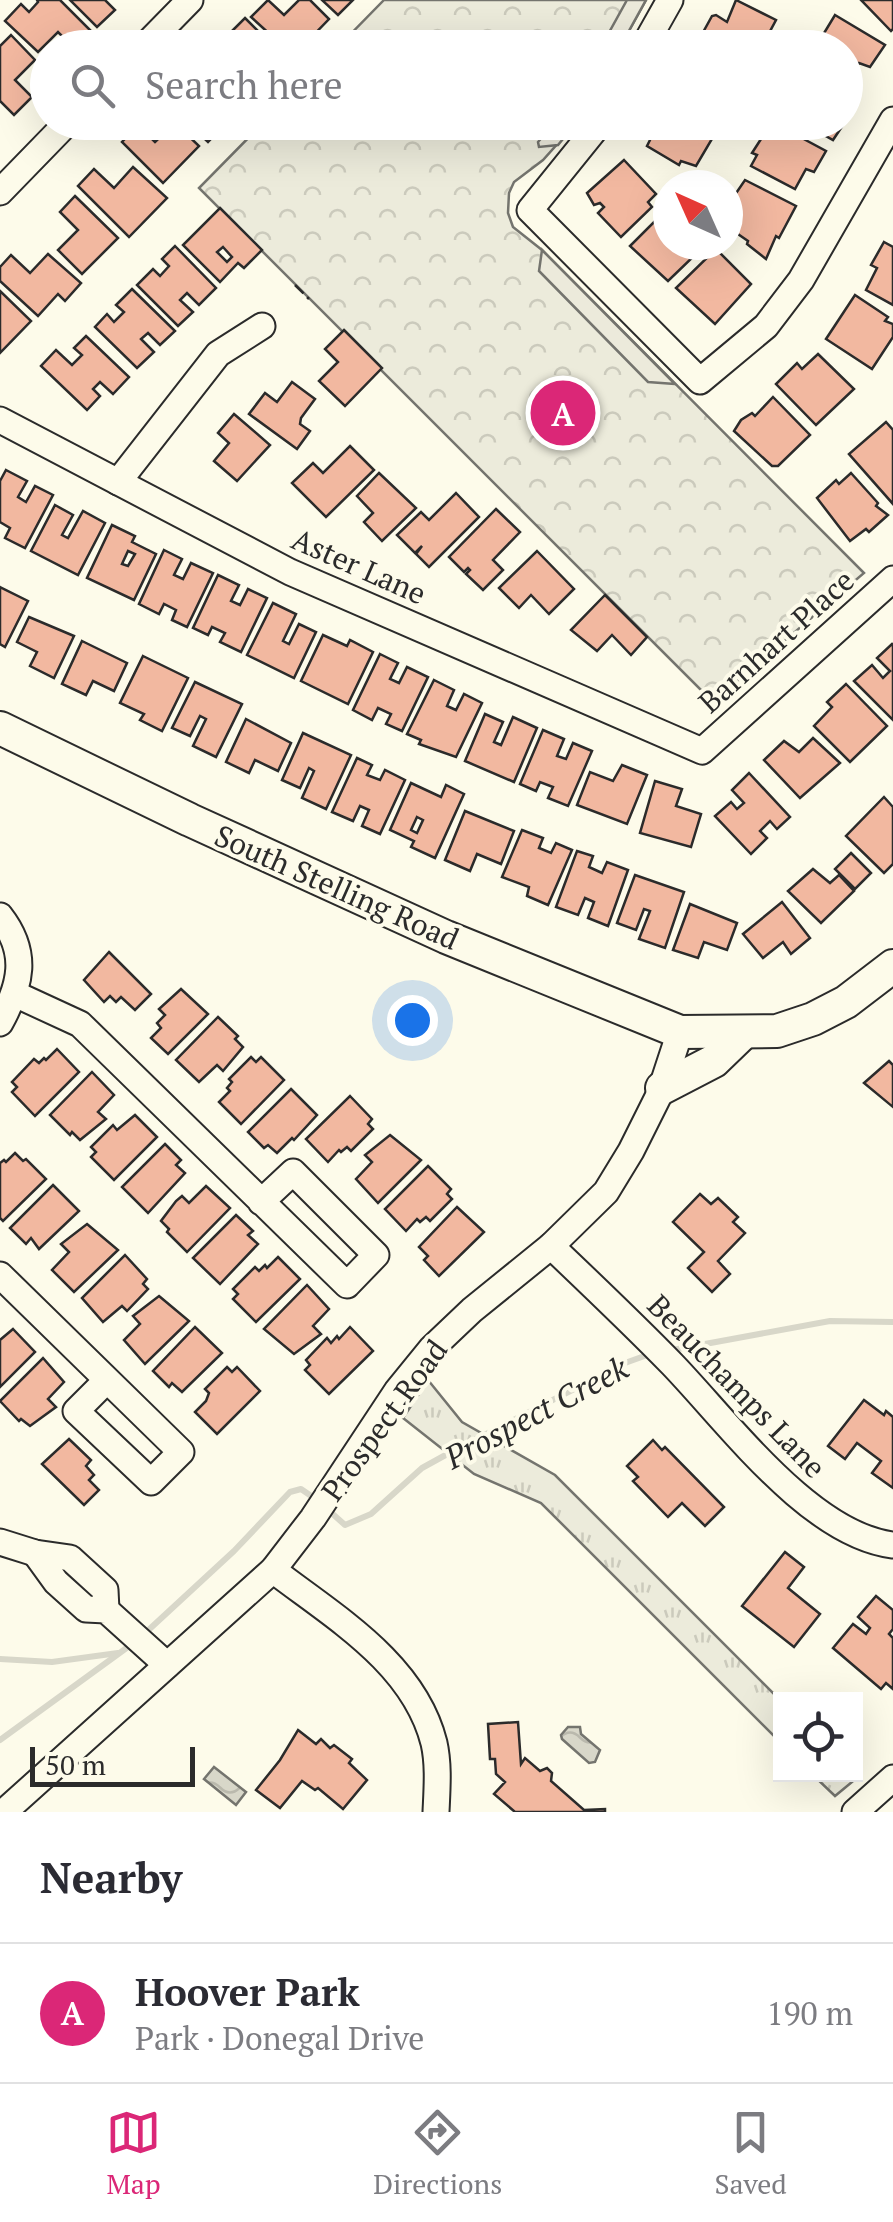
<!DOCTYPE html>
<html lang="en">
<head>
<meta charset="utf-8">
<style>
	body { margin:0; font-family:"PT Serif",serif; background:#f7f7f7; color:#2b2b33 }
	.controls { position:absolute; right:30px; bottom:30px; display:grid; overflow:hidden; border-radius:0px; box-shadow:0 10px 40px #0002 }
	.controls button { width:90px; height:90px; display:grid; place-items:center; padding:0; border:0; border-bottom:2px solid #e1e1e2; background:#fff; color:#2b2b33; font:50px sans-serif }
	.compass { position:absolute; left:653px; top:170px; width:90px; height:90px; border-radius:50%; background:#fff; box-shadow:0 10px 40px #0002; rotate:315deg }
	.scale { position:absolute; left:30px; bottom:25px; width:165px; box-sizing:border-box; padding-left:10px; border:5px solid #2b2b2b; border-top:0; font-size:28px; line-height:35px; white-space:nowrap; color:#2b2b2b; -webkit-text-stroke:8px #fdfbea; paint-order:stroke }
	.you { position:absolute; left:412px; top:1020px; width:35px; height:35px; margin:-25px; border:8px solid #fff; border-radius:50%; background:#1a73e8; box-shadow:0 0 0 15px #1a73e833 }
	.badge { display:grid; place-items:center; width:65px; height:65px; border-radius:50%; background:#db2777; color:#fff; font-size:32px; font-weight:700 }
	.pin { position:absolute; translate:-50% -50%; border:5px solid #fff; box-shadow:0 2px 10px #0006 }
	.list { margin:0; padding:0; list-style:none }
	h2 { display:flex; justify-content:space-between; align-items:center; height:130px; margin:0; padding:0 40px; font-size:42px }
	h2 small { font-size:32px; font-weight:400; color:#7c7c81 }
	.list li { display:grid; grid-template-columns:65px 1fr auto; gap:30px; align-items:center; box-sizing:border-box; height:140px; padding:0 40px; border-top:2px solid #e1e1e2 }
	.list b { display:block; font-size:38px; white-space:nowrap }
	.list p { margin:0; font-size:32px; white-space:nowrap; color:#7c7c81 }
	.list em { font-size:32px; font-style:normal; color:#7c7c81 }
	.icon { flex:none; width:55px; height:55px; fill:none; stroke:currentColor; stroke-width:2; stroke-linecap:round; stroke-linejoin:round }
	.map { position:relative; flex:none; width:893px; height:1812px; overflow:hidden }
	.search { position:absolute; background:#fff; box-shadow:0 10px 40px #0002; left:30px; right:30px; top:30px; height:110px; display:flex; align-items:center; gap:25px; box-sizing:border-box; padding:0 35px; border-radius:55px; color:#7c7c81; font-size:38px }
	.sheet { height:270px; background:#fff }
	nav { display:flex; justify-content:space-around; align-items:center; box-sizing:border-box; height:140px; border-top:2px solid #e1e1e2; background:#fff; font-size:28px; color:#7c7c81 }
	nav a { display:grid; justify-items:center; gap:5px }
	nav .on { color:#db2777 }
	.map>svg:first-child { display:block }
</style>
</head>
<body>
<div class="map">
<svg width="893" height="1812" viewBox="0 0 893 1812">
	<defs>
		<pattern id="grass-tufts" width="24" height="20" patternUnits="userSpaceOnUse" patternTransform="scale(2.5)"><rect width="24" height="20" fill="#ecebdb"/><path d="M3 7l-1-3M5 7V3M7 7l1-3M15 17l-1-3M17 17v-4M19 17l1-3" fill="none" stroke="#cbcabc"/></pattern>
		<pattern id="park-crowns" width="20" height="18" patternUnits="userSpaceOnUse" patternTransform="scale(2.5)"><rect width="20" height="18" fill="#ecebdb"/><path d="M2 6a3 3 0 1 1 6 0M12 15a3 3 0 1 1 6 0" fill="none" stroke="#cbcabc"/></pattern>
		<pattern id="water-waves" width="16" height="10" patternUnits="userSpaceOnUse" patternTransform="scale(2.5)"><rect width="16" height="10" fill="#d8d7c9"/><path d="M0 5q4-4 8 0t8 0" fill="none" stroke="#bab9ad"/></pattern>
	</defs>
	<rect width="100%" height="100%" fill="#fdfbea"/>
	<g fill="url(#grass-tufts)" stroke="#74746e" stroke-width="2.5">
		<path d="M428,1380l34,42 93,53 225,225v42l-239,-239 -67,-29 -71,-56z"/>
		<path d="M813,1775h42l3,2 -23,19z"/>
	</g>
	<g fill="url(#park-crowns)" stroke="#74746e" stroke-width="2.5">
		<path d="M384,0h262l-26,47 -283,1z"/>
		<path d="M263,123h313l-33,37 -29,22 -5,11 -1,20 5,14 29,23 322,323 -151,129 -514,-514z"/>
	</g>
	<g fill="#eceadb" stroke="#74746e" stroke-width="2.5">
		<path d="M627,0h19l-26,47h-19z"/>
		<path d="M555,123h21l-18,22 -19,2 -1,-5z"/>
		<path d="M542,250l133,134 -27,-2 -109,-111z"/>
	</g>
	<g fill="url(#water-waves)" stroke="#74746e" stroke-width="2.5">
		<path d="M568,1727h12l1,7 19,16 -5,12 -6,1 -27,-24 -1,-4z"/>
		<path d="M214,1767l32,25 -10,13 -32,-26z"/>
	</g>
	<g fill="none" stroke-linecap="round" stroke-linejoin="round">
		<g stroke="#d8d7c9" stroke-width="6">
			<path d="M667,1351l163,-30 63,1"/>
			<path d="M326,1508l19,17 26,-11 51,-46 29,-16 174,-89 25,-9"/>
			<path d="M142,1636l92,-85 56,-59 11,-3 16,11"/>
			<path d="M0,1659l52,3 66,-9"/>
			<path d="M0,1740l132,-96"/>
		</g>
	</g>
	<g fill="#f2b8a0" stroke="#2b2b2b" stroke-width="2.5" fill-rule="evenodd">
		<path d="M37,0h23l34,34 -14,14h-6l-16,-16 -20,20 -33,-31 16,-17 8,8 9,-10z"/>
		<path d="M70,0h35l10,10 -18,17z"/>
		<path d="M268,0l16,15 15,-15h11l19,19 -28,29h-16l-34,-31z"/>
		<path d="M322,0h31l-15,15z"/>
		<path d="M736,0l40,20 -15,28h-39l-21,-12 11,-20 4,-1 11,7z"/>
		<path d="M861,0h32v29l-2,2z"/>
		<path d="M835,15l50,30 -15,22 -11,-4 -12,17 -1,-32h-31z"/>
		<path d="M245,18l30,30h-40l-8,-12z"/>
		<path d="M11,35l24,25 -20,20 17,17 -18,18 -14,-14v-55z"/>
		<path d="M187,122h40l-19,20z"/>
		<path d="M659,122h52l8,5 -23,39 -15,-5 -2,4 -32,-19z"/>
		<path d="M772,122l54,29 -12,21 -8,-3 -11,20 -44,-23 6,-11 -5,-2z"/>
		<path d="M801,122h44l-12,18z"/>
		<path d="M175,123l24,23 -36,37 -41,-41 16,-17 17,17z"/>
		<path d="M624,160l32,34 -8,8 4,5 -31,30 -23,-24 6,-6 -4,-4 -6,2 -7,-12z"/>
		<path d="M133,167l34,31 -38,39 -51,-51 16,-17 20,19z"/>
		<path d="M745,180l51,26 -17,32 -3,-2 -10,23 -19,-15 1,-3 -13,-9 2,-5 -9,-5v-17z"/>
		<path d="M75,196l43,42 -36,36 -24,-24 20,-20 -18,-18z"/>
		<path d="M220,208l42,42 -18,18 -6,-5 -18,19 -37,-37zM223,247l9,10 -5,5 -10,-10z"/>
		<path d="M668,208v37l31,1 -10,4 5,6 -26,25 -38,-35z"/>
		<path d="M884,242l9,5v58l-27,-15 11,-22 -6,-3z"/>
		<path d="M175,246l41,42 -17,17 -12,-12 -7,7 13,12 -15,14 -41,-41 16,-16 7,7 9,-10 -7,-7z"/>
		<path d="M716,249l35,35 -36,40 -39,-36z"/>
		<path d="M48,254l33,29 -16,18 -7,-7 -20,22 -38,-35v-14l11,-12 19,18z"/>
		<path d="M132,289l43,42 -15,14 -12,-12 -7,6 13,13 -17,16 -42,-41 12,-13 7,8 10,-10 -8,-7z"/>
		<path d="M0,291l31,30 -31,32z"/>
		<path d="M855,295l33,22 -3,4 8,3v13l-21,32 -46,-30z"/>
		<path d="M344,330l38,38 -37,38 -26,-25 19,-19 -13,-13z"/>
		<path d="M86,336l43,41 -16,17 -13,-12 -7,7 7,7 -13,14 -46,-44 15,-16 16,15 10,-10 -8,-7z"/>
		<path d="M818,354l36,35 -38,36 -40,-41 21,-21 5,6z"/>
		<path d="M292,382l23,17 -14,19 -1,6 10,7 -13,18 -48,-35 16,-21 12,9z"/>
		<path d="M773,397l37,38 -32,31h-6l-38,-35 7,-11 11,-7 3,3z"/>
		<path d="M234,414l36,31 -33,36 -23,-20 15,-18 -11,-10z"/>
		<path d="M886,422l7,8v74l-44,-50z"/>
		<path d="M350,446l24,24 -48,47 -34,-34 21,-20 10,10z"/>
		<path d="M6,470l21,11 -9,16 8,5 9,-16 18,9 -28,53 -20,-10 5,-10 -10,-6v-41z"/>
		<path d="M379,473l37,35 -34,33 -18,-19 9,-9 -16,-17z"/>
		<path d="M851,473l27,30 -2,3 12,9 -19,17 -3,-3 -16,12 -33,-43 19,-18 3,4z"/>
		<path d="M456,493l23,24 -50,50 -13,-13 6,-8 -7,7 -18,-18 24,-23 8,8z"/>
		<path d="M55,505l18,10 -11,20 6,3 15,-27 22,12 -27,52 -47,-24z"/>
		<path d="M496,509l24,23 -27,28 10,10 -20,20 -17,-16 4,-4 -2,-2 -4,4 -15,-15z"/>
		<path d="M112,525l23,11 -3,6 24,12 -22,46 -47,-22zM128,551l7,3 -7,12 -6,-2z"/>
		<path d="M164,550l18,9 -8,16 9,4 8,-16 22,10 -26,54 -15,-7 4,-10 -12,-6 -5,10 -20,-10z"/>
		<path d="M537,551l37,38 -25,25 -18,-19 -12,13 -20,-20z"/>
		<path d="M218,575l21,10 -8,16 9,4 8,-16 19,9 -26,54 -21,-10 5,-9 -13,-6 -4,8 -15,-7z"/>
		<path d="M0,587l28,14 -23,46 -5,-3z"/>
		<path d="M605,595l42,42 -16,18 -19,-20 -15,16 -26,-21z"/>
		<path d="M273,603l23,11 -13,27 6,3 10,-20 17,8 -22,46 -47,-23z"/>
		<path d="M29,617l45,19 -20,42 -24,-12 7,-14 -20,-10z"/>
		<path d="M323,635l24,11 3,-6 23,12 -25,52 -47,-23z"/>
		<path d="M82,641l45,22 -13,28 -21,-10 -7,14 -24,-11z"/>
		<path d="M892,644l1,1v75l-39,-39 18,-16 11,13 7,-7 -13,-13z"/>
		<path d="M380,654l18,9 -8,16 9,4 8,-16 21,10 -26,54 -16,-7 5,-10 -13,-6 -6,12 -19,-10z"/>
		<path d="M143,656l45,22 -26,53 -22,-11 4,-6 -24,-11z"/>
		<path d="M434,680l20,10 -7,16 9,4 8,-16 18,9 -26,54 -37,-13 2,-4 -14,-6z"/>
		<path d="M195,682l47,22 -26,53 -23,-11 13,-27 -6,-3 -10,20 -18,-8z"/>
		<path d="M846,684l41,42 -37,36 -36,-36 18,-19 -5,-5z"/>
		<path d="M485,714l18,8 -9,20 7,3 12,-28 24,11 -23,54 -49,-21z"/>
		<path d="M246,719l45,24 -13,28 -23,-11 -6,13 -23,-11z"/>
		<path d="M543,730l21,9 -7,17 9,3 7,-16 19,8 -24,55 -20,-8 5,-11 -13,-5 -4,9 -16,-7z"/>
		<path d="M303,733l48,22 -25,54 -24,-11 12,-27 -5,-3 -9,20 -18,-8z"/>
		<path d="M813,738l27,25 -40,35 -36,-38 20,-19 15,11z"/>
		<path d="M357,758l15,7 -5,10 13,5 5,-10 20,10 -25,54 -18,-8 7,-16 -9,-4 -7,15 -21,-9z"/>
		<path d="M622,765l25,10 -20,49 -50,-19 13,-33 23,9z"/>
		<path d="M749,773l41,44 -13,12 -7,-8 -10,10 7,7 -16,16 -36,-38 16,-14 6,7 7,-6 -12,-13z"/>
		<path d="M655,781l27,8 -6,17 25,8 -10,33 -51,-14z"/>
		<path d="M411,783l30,14 5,-12 18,9 -29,64 -24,-11 3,-6 -24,-11zM417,817l6,3 -6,13 -6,-3z"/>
		<path d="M884,797l9,10v57l-9,9 -38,-37z"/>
		<path d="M465,811l49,20 -13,33 -24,-10 -7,17 -25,-11z"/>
		<path d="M522,830l21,8 -4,10 12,5 5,-10 16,7 -24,55 -21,-9 2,-9 -27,-10z"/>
		<path d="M577,851l16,5 -4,11 13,6 5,-11 21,8 -20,56 -20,-8 6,-16 -9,-4 -7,17 -22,-8z"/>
		<path d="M851,853l20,20 -16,16 -20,-20z"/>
		<path d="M813,869l17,14 9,-8 15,16 -33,32 -33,-32z"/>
		<path d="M635,875l49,17 -19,56 -26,-9 11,-28 -6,-2 -8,21 -19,-7z"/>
		<path d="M782,902l28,36 -19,16 -8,-12 -20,16 -20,-24z"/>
		<path d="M690,904l47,19 -10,27 -23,-8 -6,16 -25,-8z"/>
		<path d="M109,952l42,42 -16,16 -14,-13 -5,5 -6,-6 -6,6 -20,-22z"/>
		<path d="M181,989l27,25 -40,40 -17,-16 10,-10 -4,-5 8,-8 -6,-6z"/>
		<path d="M218,1017l20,19 -3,3 8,8 -20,24 -6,-6 -18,17 -23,-22z"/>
		<path d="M57,1049l22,23 -44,44 -23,-24 5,-5 -5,-5 22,-23 5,4 5,-5 2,2z"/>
		<path d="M251,1057l5,5 5,-5 23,23 -43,44 -22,-22 11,-11 -3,-3 5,-6 -3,-3z"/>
		<path d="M889,1061l4,4v42l-29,-24z"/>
		<path d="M92,1072l22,23 -16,17 8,7 -26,21 -8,-8 -2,3 -20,-20z"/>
		<path d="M291,1089l26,26 -23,25 -2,-2 -15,15 -9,-8 -4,3 -16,-16z"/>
		<path d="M350,1096l22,23 -4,5 5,5 -22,22 -4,-4 -6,5 -2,-2 -11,12 -22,-23z"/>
		<path d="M135,1115l22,22 -43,43 -23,-23 5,-5 -5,-5 22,-22 4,5z"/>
		<path d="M390,1135l31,25 -43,43 -22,-24 16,-17 -7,-7z"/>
		<path d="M165,1144l16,16 -5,5 9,8 -37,40 -26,-26z"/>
		<path d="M15,1153l8,8 3,-2 20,20 -43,42 -3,-3v-55l4,-3 2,2z"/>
		<path d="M428,1166l23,23 -4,5 5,5 -22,22 -4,-4 -6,5 -3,-3 -11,12 -21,-22z"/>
		<path d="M53,1185l26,26 -40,38 -8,-11 -5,6 -16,-16z"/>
		<path d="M206,1186l24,22 -43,44 -20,-20 2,-3 -8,-8 15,-20 6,-5 7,7z"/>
		<path d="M700,1194l11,10 7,-6 20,19 -5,5 12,11 -27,28 12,13 -18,18 -24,-24 16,-16 -31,-30z"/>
		<path d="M457,1207l27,25 -45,44 -15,-16 4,-4 -9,-9z"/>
		<path d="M236,1215l17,16 -5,4 10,9 -38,40 -27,-26z"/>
		<path d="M87,1224l31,26 -44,42 -22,-22 17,-18 -8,-8z"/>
		<path d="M125,1255l22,24 -4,5 5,5 -21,22 -5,-5 -19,16 -21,-24z"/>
		<path d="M278,1257l22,22 -44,43 -23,-23 5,-5 -5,-5 22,-22 4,4 6,-6 2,3z"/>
		<path d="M307,1285l22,24 -16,17 8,8 -27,20 -30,-25z"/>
		<path d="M159,1296l30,25 -44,43 -21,-24 16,-16 -7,-8z"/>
		<path d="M195,1327l27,26 -40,39 -10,-9 -3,4 -16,-16z"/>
		<path d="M350,1327l23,24 -44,43 -24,-24 5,-5 -4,-5 21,-22 4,5 6,-7 2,3z"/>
		<path d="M13,1329l22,23 -35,35v-47z"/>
		<path d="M43,1358l21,24 -16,17 8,8 -26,19 -9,-7 -2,2 -19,-20z"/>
		<path d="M227,1367l5,5 5,-5 23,24 -43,43 -22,-22 11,-11 3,-8 -4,-4z"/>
		<path d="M864,1400l20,15 2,-4 7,6v71l-21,-15 9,-12 -24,-18 -12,16 -17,-13z"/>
		<path d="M69,1439l22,21 -5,6 8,9 -5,5 10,10 -15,15 -42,-41z"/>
		<path d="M653,1440l9,10 3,-3 59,60 -19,19 -23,-23 -14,14 -35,-36 5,-4 -11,-11z"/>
		<path d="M785,1552l19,15 -16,21 32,26 -26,33 -52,-41z"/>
		<path d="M876,1596l17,14v19l-4,5 4,4v51l-7,-6 -5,6 -48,-41 20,-24 13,10 4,-6 -12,-11z"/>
		<path d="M518,1722l3,42 4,-6 15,13 7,-3 5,5 -1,8 33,29 21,-1v3h-90l-21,-18 11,-12 -9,-8 -1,-15h-5l-2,-35z"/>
		<path d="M298,1730l18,14 5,-5 9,9 4,-3 18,14 -3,4 18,17 -24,29 -25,-21 -3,2 -13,-9 -22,27 -24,-18 24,-30z"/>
	</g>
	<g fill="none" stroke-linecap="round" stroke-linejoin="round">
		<defs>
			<g id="minor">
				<path d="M143,48l47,-48"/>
				<path d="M643,48l27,-48"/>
				<path d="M601,122l-71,88 170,171 66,-55 35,-46 92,-160"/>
				<path d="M0,192l68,-70"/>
				<path d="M0,420l290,152 412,179 191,-172"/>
				<path d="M118,482l100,-128 44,-28"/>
				<path d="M0,916c29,37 21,69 0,107"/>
				<path d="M15,994l65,30 267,261 29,-30 -83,-83 -32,30"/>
				<path d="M551,1246c41,39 82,78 121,118 56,58 138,171 221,181"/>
				<path d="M0,1275l181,177 -30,30 -75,-71 30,-30"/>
				<path d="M0,1542l35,11 35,5 35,32 1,20"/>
				<path d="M35,1553l21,29 30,27 20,1 61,55"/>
				<path d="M273,1570c61,47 141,93 161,173 5,22 3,46 2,69"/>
				<path d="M4,1812l269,-242 40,-52 84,-127 35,-43 40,-38 79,-64 55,-54 25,-41 29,-58 20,-61"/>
				<path d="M855,1812l38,-34"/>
			</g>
			<g id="major">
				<path d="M0,728l190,92 256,117 234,95 97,-1 36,-12 33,-17 47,-36"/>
				<path d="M662,1088l52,-27 29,-28"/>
			</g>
		</defs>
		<use href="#minor" stroke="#2b2b2b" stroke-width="29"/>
		<use href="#major" stroke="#2b2b2b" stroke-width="36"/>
		<use href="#minor" stroke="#fdfbea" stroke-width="25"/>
		<use href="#major" stroke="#fdfbea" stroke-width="32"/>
		<path stroke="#2b2b2b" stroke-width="2.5" stroke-dasharray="12 5" stroke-linecap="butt" d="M295,285l14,14"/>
	</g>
	<g text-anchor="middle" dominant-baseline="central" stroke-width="8" stroke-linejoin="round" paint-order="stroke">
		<g font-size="30" fill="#2b2b2b" stroke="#fdfbea">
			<text transform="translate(359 566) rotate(24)">Aster Lane</text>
			<text transform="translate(776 641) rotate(-42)">Barnhart Place</text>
			<text transform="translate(337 887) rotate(24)">South Stelling Road</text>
			<text transform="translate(737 1386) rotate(46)">Beauchamps Lane</text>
			<text transform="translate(384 1420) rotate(-54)">Prospect Road</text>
		</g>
		<g font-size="32" font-style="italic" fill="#2b2b2b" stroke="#fdfbea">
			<text transform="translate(536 1412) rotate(-28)">Prospect Creek</text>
		</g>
	</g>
</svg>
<div class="controls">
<button><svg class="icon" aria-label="locate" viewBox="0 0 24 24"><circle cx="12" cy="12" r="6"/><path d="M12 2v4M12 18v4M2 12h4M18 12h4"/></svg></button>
</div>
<svg class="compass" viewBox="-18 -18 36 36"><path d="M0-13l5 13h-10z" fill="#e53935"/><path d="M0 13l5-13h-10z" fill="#7c7c81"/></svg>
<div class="scale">50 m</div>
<div class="you"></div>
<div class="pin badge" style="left:563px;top:413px">A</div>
<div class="search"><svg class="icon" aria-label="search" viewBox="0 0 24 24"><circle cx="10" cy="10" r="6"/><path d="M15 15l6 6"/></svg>Search here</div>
</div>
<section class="sheet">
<h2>Nearby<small></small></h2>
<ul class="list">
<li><span class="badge">A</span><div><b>Hoover Park</b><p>Park · Donegal Drive</p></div><em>190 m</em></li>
</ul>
</section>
<nav>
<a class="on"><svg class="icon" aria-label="map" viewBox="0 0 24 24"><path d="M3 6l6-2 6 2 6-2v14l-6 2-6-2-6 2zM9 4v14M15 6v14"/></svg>Map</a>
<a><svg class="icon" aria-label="directions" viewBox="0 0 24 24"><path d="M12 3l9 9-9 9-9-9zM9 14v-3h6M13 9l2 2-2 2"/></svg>Directions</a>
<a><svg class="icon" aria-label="saved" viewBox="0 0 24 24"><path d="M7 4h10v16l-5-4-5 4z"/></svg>Saved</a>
</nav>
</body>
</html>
